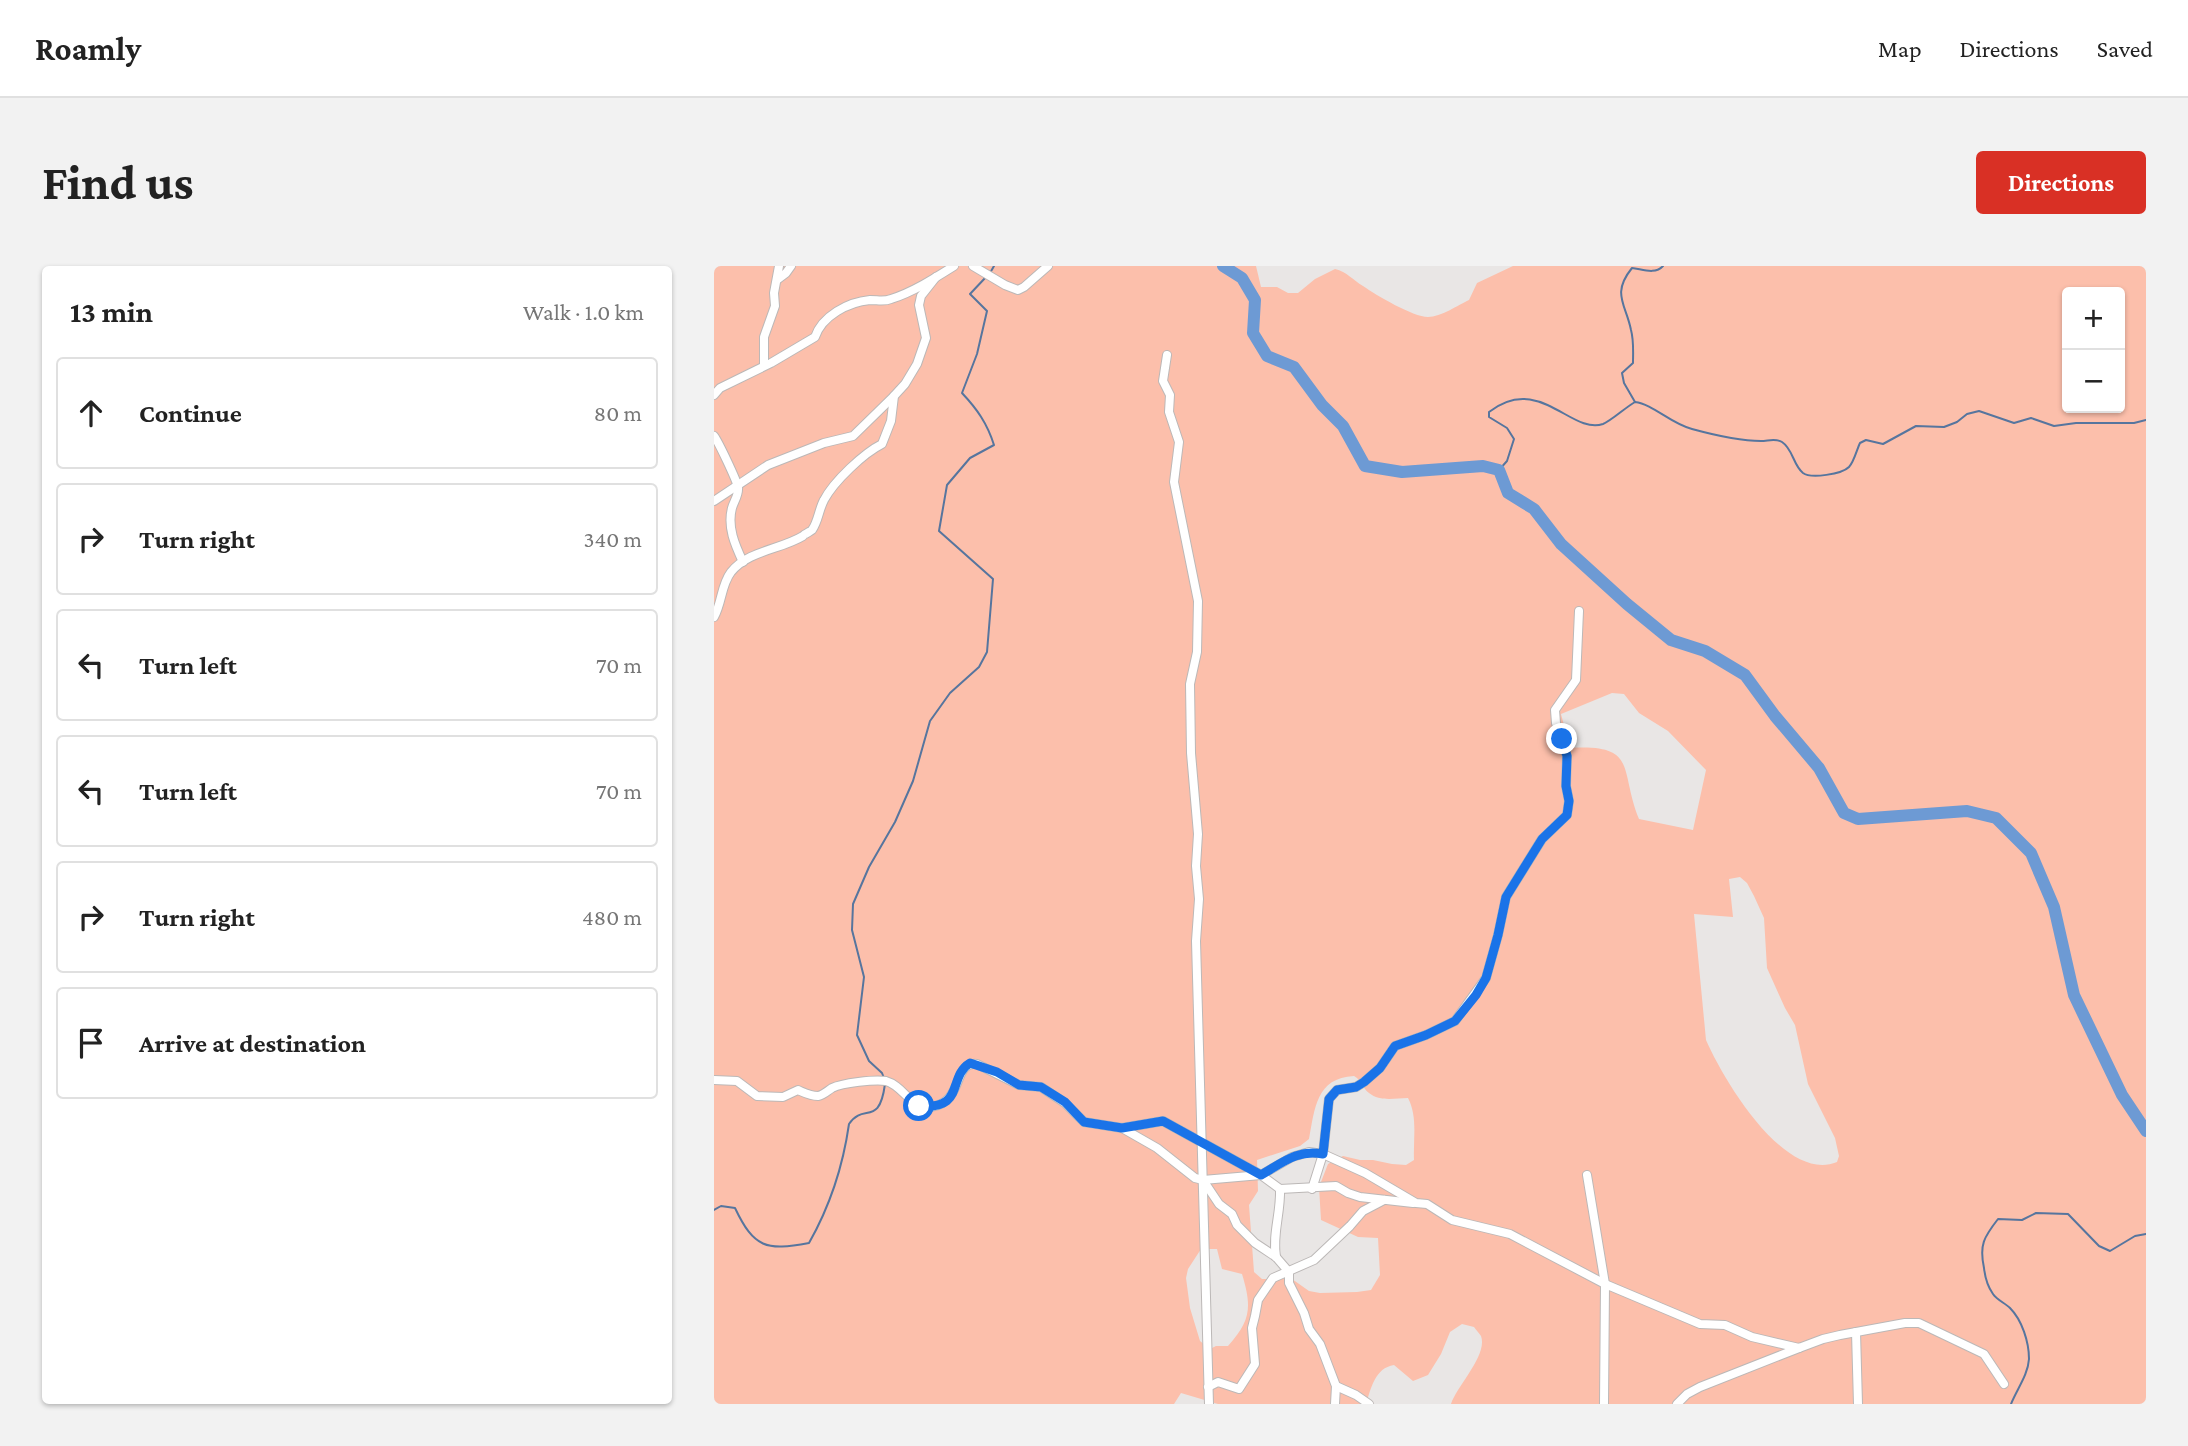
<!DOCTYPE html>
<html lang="en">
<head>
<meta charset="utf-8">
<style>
	body { margin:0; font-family:"Crimson Pro",serif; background:#f2f2f2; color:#222 }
	.controls { position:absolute; right:21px; top:21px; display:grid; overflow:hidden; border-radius:7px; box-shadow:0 2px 5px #0004 }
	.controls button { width:63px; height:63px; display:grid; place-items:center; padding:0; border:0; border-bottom:2px solid #e0e0e0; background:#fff; color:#222; font:35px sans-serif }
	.stop { position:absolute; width:21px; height:21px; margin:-16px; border:5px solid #1a73e8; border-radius:50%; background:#fff }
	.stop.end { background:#1a73e8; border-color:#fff; box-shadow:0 2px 7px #0008 }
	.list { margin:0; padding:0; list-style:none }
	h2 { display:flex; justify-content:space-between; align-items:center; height:91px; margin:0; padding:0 28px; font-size:30px }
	h2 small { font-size:23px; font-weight:400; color:#767676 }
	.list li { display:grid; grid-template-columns:46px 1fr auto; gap:21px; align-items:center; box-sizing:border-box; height:112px; margin:0 14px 14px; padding:0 14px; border:2px solid #e0e0e0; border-radius:7px }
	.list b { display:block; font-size:26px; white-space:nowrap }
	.list em { font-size:23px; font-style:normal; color:#767676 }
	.icon { flex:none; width:38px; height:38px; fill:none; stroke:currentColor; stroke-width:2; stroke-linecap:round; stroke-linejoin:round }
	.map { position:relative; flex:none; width:1432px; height:1138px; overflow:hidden; border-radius:7px }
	header { display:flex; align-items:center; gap:42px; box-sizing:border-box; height:98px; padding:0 35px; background:#fff; border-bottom:2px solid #e0e0e0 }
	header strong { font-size:33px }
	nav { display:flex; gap:38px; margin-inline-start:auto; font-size:24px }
	.intro { display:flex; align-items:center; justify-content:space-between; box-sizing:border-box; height:168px; padding:0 42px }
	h1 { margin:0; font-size:49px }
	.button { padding:18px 32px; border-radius:7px; background:#d93025; color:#fff; font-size:24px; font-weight:700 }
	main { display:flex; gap:42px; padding:0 42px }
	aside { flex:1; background:#fff; border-radius:7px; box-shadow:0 2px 5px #0004 }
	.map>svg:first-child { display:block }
</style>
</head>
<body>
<header>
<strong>Roamly</strong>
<nav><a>Map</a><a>Directions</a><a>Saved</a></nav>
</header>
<div class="intro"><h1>Find us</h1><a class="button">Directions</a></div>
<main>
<aside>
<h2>13 min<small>Walk · 1.0 km</small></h2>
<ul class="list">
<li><svg class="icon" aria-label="ahead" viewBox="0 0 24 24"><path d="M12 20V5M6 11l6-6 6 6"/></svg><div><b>Continue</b></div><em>80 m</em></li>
<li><svg class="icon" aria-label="right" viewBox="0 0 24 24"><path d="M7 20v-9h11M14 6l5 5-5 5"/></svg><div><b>Turn right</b></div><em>340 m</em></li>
<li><svg class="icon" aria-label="left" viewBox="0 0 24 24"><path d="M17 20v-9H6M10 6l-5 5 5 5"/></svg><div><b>Turn left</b></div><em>70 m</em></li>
<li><svg class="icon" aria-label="left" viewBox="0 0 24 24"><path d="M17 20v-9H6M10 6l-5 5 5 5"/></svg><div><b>Turn left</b></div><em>70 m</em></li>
<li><svg class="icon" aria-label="right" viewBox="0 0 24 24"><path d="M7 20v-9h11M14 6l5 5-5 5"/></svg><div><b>Turn right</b></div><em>480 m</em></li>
<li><svg class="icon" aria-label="arrive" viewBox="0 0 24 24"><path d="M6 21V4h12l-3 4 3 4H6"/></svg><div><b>Arrive at destination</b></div></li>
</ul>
</aside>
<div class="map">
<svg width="1432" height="1138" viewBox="0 0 1432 1138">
	<rect width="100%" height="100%" fill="#e9e6e5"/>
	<path fill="#fcbfab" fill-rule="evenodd" d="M0,0h542l5,21h16l11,6h10l17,-14 20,-10c12,3 18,11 28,17 13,9 50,31 65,31 13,0 30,-12 41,-17l8,-17 36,-17h633v1138h-695c6,-18 37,-49 30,-68 -2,-3 -5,-6 -7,-9l-12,-3 -12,8 -9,22 -13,21 -15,6 -19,-16c-19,3 -23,23 -28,39h-148l-37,-11 -7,11h-460zM1353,26h53v116h-53zM898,427l12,1 15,19 29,18 38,39 -13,60 -54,-11c-20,-49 0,-75 -69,-71l-9,-34zM1026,611l7,6 7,13 10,22 3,50 18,40 10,17 13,59 27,54 4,18 -2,6c-52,22 -114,-83 -131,-122l-12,-126 39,3 -4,-38zM640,810c8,4 8,12 15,17 11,9 26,5 39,5 10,19 5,41 6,62l-8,5 -14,-1 -19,-4h-13l-17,-4 -15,8 -9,23 2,33 37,17 20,1 2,37 -9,15 -14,2 -37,1 -11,-2 -17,-12h-30l-8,-7 -5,-67 9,-14 -1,-31 43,-14 9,-7c6,-31 7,-61 45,-63zM487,983h16l5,20 20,5c10,33 9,46 -14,72h-12l-6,3 -10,-8 -10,-33 -4,-30 2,-9z"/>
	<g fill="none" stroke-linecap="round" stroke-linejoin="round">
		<g stroke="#56759e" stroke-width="2">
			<path d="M276,7l4,-7"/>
			<path d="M921,136l-11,-19 -2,-10 11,-10c0,-11 1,-22 -2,-33 -5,-26 -20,-36 1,-62 10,1 23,7 31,-2"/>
			<path d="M785,204l8,-9 7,-22 -7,-11 -18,-11v-5c50,-39 82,23 114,12 8,-3 23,-17 32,-22 18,2 36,22 57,27 22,6 47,12 69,12 7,0 15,-3 21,1 11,7 11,23 21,31 8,6 39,1 46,-6 5,-5 8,-18 11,-24l6,-3 17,4 33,-18 28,1 13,-5 10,-8 12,-3 35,12 17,-5 23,8 22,-3h58l12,-3"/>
			<path d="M170,812l-2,-5 -13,-12 -12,-26 7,-58 -12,-47 1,-26 16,-37 26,-45 18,-41 17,-60 20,-28 29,-26 8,-15 6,-73 -54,-48 8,-46 23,-27 24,-13c-7,-22 -17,-36 -32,-52l15,-39 10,-43 -17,-17 16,-17"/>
			<path d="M1432,864v1"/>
			<path d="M0,944l7,-4 14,2c19,40 31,43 74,35 21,-37 34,-77 40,-119 15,-22 30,4 36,-40"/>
			<path d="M1297,1138c6,-15 17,-29 18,-45 0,-17 -7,-39 -19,-51 -5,-5 -13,-8 -17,-14 -5,-7 -8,-17 -9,-26 -5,-23 0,-31 14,-49l24,1 14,-7 32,1 31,32 11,5 25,-15 11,-2"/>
		</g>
		<path stroke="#6d9ad4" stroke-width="12" d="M509,0l19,12 13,22 -2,33 14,23 27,11 28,38 21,21 22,40 37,6 81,-6 16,4 9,23 26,16 27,35 66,60 44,36 34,11 40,24 30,41 44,52 25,45 14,6 109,-8 29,7 35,35 23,54 20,88 48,100 24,36"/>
		<defs>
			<g id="minor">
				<path d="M259,0l32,19 13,5 6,-3 24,-21"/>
				<path d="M64,13l8,-6 5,-7"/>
				<path d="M453,89l-4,26 7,14 -1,17 10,30 -5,40 24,119 -1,51 -7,32 1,69 7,81 -2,32 3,33 -3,42 13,463"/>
				<path d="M50,99v-28l11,-31 -1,-13 5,-27"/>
				<path d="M0,129l6,-7 51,-25 44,-26c7,-21 33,-35 55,-37 8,0 14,2 21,-1 22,-7 44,-21 63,-33"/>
				<path d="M0,170c5,7 22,43 24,51 1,8 -4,14 -6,21 -5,19 3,37 11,54"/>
				<path d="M0,235l54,-36 56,-22 29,-7 41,-40"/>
				<path d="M0,351c8,-14 7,-32 17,-45 18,-22 49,-22 72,-36 0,-1 8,-5 9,-6 6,-8 7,-21 12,-30 10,-19 40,-47 58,-56l9,-23 3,-25 11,-12 12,-20 9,-26 -7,-33 2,-9 15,-19"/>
				<path d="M0,814l23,1 20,15 26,1 15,-7c7,3 12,6 20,6 6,-1 9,-5 14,-8 10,-5 43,-9 54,-7 18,5 25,29 45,26 34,-5 21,-46 46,-43l42,21 22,2 24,16 19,19 38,6 35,20 38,30 8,2 58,-5 19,14 56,-3 12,7 12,4 53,6"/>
				<path d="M408,862l41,-7 98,54 31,-18 17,-5 14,2 42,19 51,30 11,1 25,16 58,14 95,50 95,40 25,1 27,12 47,11 24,-9 17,-4 65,-12h14l65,31 20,30"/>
				<path d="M873,909l18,109 -1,120"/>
				<path d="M489,914l16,24 13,10 5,11 18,18 21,14 13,15v11l15,30 5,16 11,15 16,42 20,9 13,9"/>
				<path d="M598,923l11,-35 6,-55 8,-9 19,-3 8,-5 16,-14 15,-22 31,-11 29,-14 31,-43 12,-43 8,-38 36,-58 25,-24 2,-14 -3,-15 1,-30 -11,-33 -1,-13 21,-30 3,-69"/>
				<path d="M562,991c-4,-23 5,-44 4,-68"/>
				<path d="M1142,1066l2,72"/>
				<path d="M494,1121l10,-5 21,7 16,-25 -3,-36 3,-12 3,-16 15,-22 41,-18 36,-34 13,-15 21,-11"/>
				<path d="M621,1138l1,-18"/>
				<path d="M963,1138l10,-10 13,-7 99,-39"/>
			</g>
		</defs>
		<use href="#minor" stroke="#bcb8b7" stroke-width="10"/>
		<use href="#minor" stroke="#fff" stroke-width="8"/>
	</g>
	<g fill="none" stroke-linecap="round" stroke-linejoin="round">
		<path stroke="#1a73e8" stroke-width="9" d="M205,840c47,4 28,-29 51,-43l27,9 22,13 22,2 24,15 19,20 38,6 41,-7 98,54c21,-12 36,-26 62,-21l6,-55 8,-9 19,-3 8,-5 16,-14 15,-22 31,-11 29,-14 21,-26 10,-17 12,-43 8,-38 36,-58 25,-24 2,-14 -3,-15 1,-30 -5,-17"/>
	</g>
</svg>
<div class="controls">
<button>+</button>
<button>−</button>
</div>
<div class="stop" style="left:205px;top:840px"></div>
<div class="stop end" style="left:848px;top:473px"></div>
</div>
</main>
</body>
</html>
